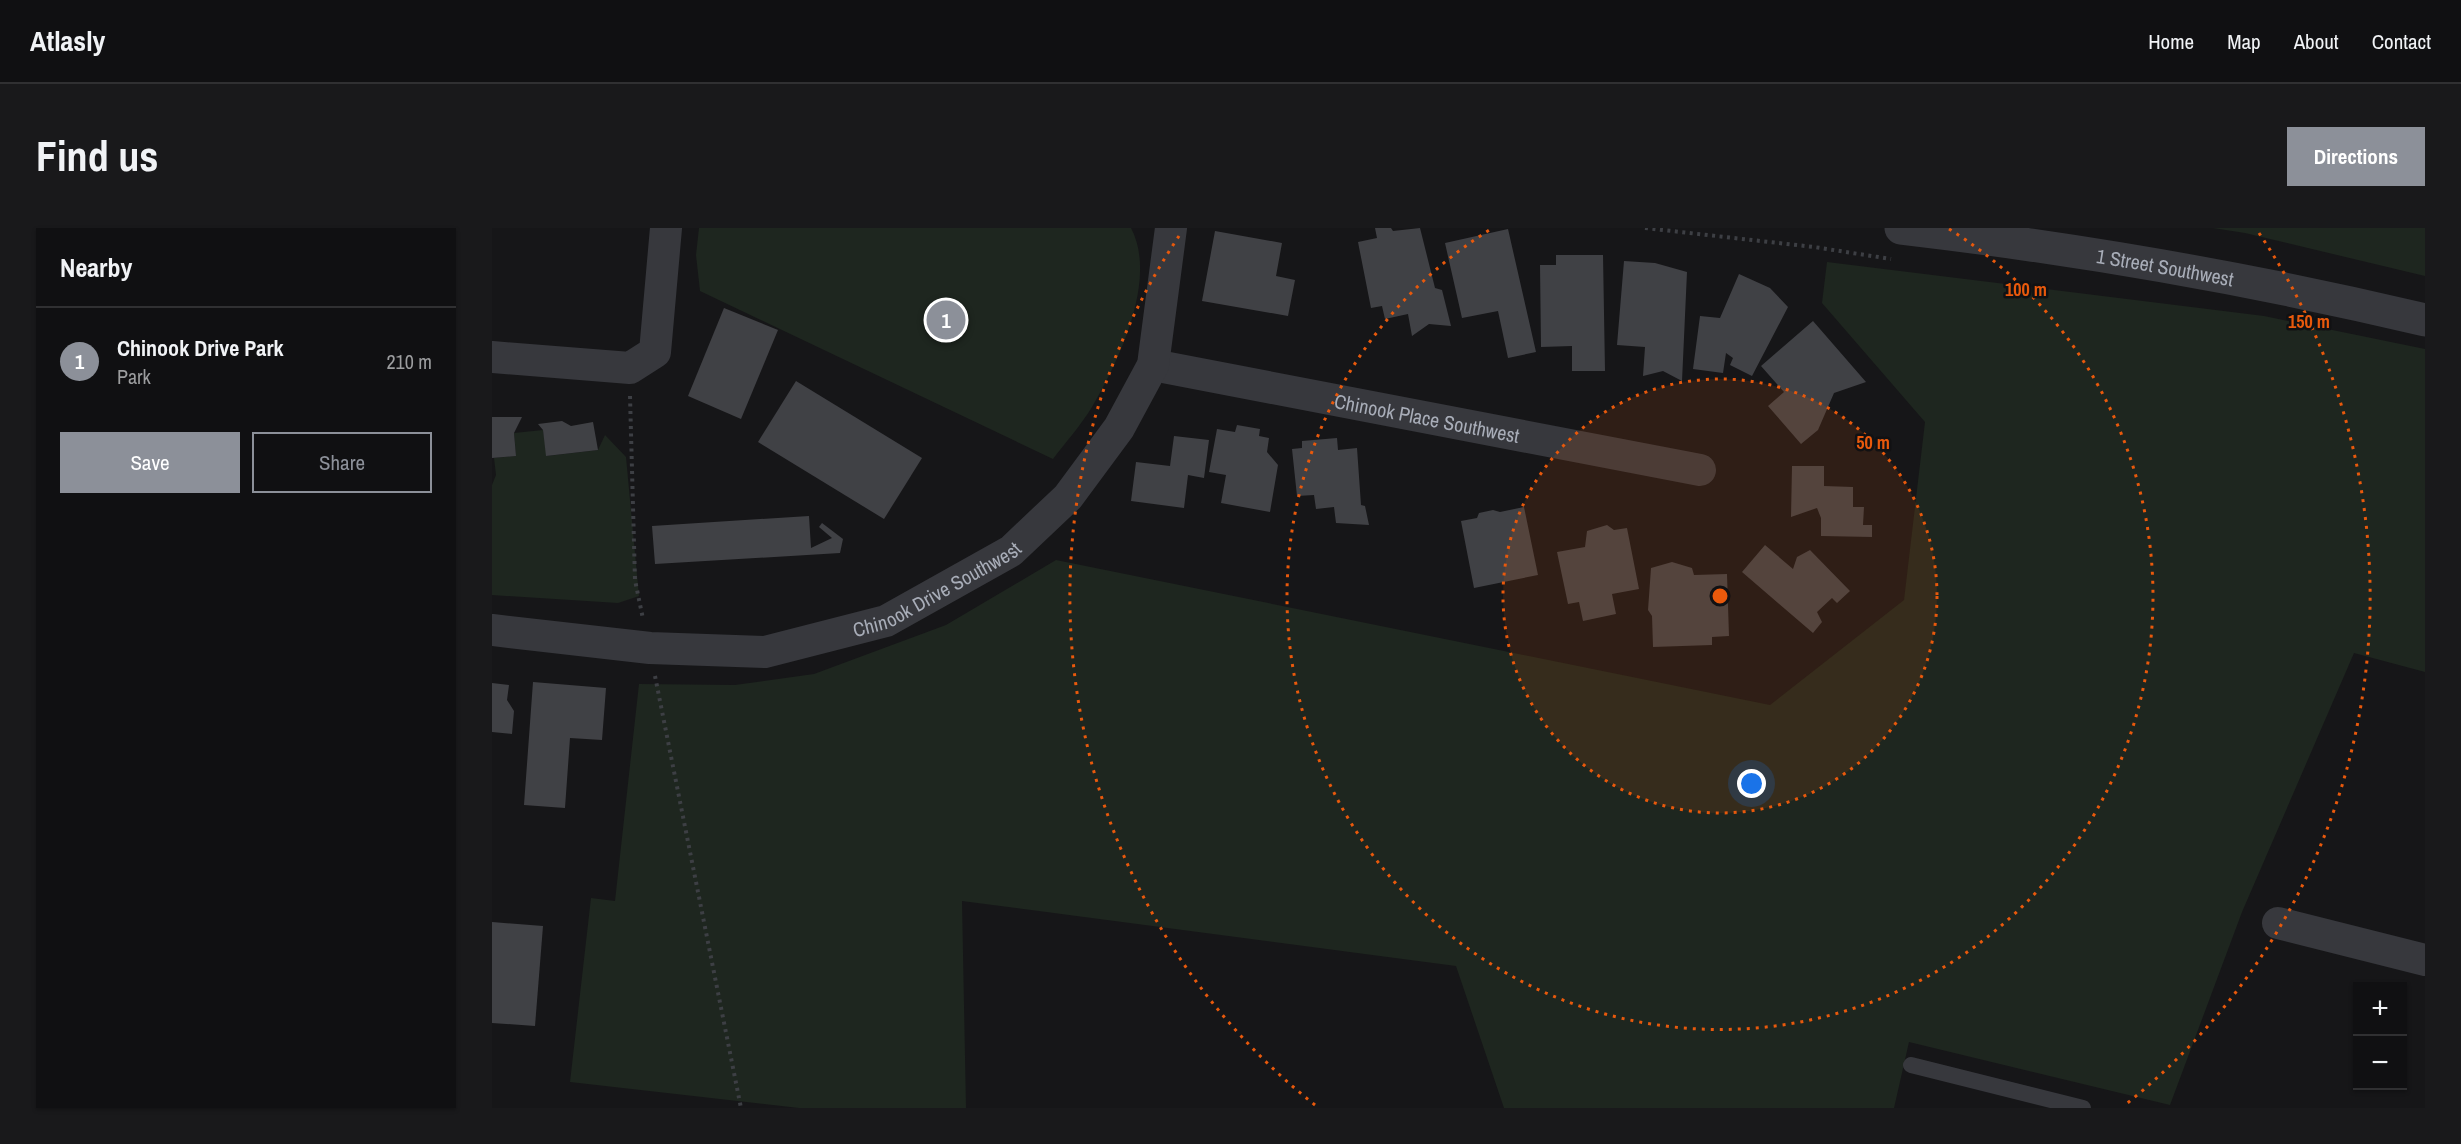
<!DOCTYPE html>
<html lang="en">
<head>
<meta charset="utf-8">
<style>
	body { margin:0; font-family:"Archivo Narrow",sans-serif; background:#19191b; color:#f1f3f6 }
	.controls { position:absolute; right:18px; bottom:18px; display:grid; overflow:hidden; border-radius:0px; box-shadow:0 2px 4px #0004 }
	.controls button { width:54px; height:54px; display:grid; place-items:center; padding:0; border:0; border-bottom:2px solid #303032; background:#101012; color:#f1f3f6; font:30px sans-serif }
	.you { position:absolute; left:1260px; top:556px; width:21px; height:21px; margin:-15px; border:4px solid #fff; border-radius:50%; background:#1a73e8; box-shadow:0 0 0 9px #1a73e833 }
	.badge { display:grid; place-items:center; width:39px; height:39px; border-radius:50%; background:#8c9099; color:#fff; font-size:20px; font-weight:700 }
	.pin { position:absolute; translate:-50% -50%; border:3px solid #fff; box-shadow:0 2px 6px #0006 }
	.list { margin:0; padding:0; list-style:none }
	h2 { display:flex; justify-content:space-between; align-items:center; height:78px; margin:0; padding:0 24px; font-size:26px }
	h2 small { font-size:20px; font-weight:400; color:#9c9d9f }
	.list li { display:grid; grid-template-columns:39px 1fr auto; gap:18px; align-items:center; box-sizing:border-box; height:108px; padding:0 24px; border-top:2px solid #303032 }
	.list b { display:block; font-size:22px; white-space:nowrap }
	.list p { margin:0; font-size:20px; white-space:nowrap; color:#9c9d9f }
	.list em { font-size:20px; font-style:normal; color:#9c9d9f }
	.actions { display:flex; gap:12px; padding:18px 24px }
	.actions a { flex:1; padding:14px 0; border:2px solid #8c9099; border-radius:0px; text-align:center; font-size:21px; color:#8c9099 }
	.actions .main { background:#8c9099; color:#fff }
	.map { position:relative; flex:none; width:1933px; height:880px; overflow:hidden; border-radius:0px }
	header { display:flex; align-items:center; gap:36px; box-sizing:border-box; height:84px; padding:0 30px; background:#101012; border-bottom:2px solid #303032 }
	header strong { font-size:28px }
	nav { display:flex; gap:33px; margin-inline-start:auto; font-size:21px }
	.intro { display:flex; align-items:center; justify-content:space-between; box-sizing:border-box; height:144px; padding:0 36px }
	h1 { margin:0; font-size:42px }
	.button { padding:15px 27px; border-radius:0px; background:#8c9099; color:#fff; font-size:21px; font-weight:700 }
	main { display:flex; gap:36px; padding:0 36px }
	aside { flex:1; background:#101012; border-radius:0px; box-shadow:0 2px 4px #0004 }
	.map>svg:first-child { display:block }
</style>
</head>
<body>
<header>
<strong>Atlasly</strong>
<nav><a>Home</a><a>Map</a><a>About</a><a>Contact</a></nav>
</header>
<div class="intro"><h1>Find us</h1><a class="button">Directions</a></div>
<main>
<aside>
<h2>Nearby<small></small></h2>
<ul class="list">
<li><span class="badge">1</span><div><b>Chinook Drive Park</b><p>Park</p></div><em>210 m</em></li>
</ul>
<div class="actions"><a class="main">Save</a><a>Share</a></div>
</aside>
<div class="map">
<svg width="1933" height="880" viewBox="0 0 1933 880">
	<rect width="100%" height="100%" fill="#161618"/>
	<g fill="#1e261f">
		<path d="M207,0h432c27,51 -12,133 -39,179 -11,18 -26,35 -39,52l-353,-168 -4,-36z"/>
		<path d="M1721,0h212v48l-180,-43z"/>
		<path d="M1335,34l437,54 161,33v323l-71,-19 -112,259 -72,193 -261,-63 -15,66h-390l-48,-142 -494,-65 4,207h-167l-229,-26 21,-184 24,3 24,-217 96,1 79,-11 132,-49 110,-65 714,145 134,-105 21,-178 -103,-119z"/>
		<path d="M51,202l4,26 51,-6 7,-15 21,22 13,139 -21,7 -126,-8v-110l4,-10 -2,-17 22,-2 -2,-23z"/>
	</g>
	<g fill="#404145">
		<path d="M883,0h16l2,3 27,-3 15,60 7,2 9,36 -22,-2 -17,12 -4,-22 -23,5 -3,-13 -11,2 -13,-66 19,-4z"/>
		<path d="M1016,1l28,123 -28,6 -10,-47 -36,7 -17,-75z"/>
		<path d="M723,3l67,12 -6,33 19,4 -7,36 -86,-15z"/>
		<path d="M1064,27h47l2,116h-33v-25l-31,1 -1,-82h16z"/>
		<path d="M1132,33l31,2 32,9 -5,109 -19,-10 -20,5 2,-29 -28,-2z"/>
		<path d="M1247,46l31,14 18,19 -36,69 -22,-11 3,-7 -7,-5 -3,20 -30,-4 7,-53 20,2z"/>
		<path d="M232,80l54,22 -37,89 -53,-23z"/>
		<path d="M1321,93l53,61 -32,11 -16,37 -17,14 -33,-38 16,-14 -23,-26z"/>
		<path d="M304,153l126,77 -38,61 -126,-77z"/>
		<path d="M0,189h30l-8,16 2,23 -24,2z"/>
		<path d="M70,193l9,5 22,-4 5,28 -52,6 -3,-26 -5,-6z"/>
		<path d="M745,197l23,4 -1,7 10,2 -2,14 11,13 -8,47 -49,-9 5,-28 -17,-3 8,-43 18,3z"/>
		<path d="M682,208l35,4 -5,38 -16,-3 -4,33 -53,-7 5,-39 34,4z"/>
		<path d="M845,210l1,12 19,-2 4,57 4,1 4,19 -33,-2 -2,-16 -18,2 -2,-14 -17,1 -5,-47 10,-1v-7z"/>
		<path d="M1300,238h32v20l29,1v20h11l-1,18h9v12l-51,-1v-18l-4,-10 -26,9z"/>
		<path d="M1032,279l14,68 -64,13 -13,-67 16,-3 2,-5 14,-3 7,2z"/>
		<path d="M317,288l2,32 21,-10 -13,-11 3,-4 21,16 -3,14 -185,11 -3,-38z"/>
		<path d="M1115,297l7,5 13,-2 12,61 -27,5 4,20 -33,7 -4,-19 -11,2 -11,-52 28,-5 2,-16z"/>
		<path d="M1273,317l28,24 4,-12 13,-7 40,41 -13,12 -5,-5 -15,14 5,10 -9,11 -71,-61z"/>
		<path d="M1180,334l20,6 2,7 33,-1 2,62 -17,1v8l-59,2 -1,-31 -4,-6 3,-42z"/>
		<path d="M41,454l73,6 -4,52 -32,-2 -5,70 -41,-3z"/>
		<path d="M0,455l17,2 -2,15 7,11 -2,23 -20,-2z"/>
		<path d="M0,694l51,4 -8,100 -43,-3z"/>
	</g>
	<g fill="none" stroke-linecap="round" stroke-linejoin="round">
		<g stroke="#3d3f44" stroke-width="4" stroke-dasharray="3 4.5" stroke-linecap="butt">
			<path d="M1153,0l169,19 77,12"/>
			<path d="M138,168l5,184 8,39"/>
			<path d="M163,448l86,432"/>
		</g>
		<path stroke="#37383d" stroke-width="16" d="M1419,837l172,43"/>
		<g stroke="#37383d" stroke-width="32">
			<path d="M0,129l138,11 25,-16 11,-124"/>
			<path id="s1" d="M661,137l547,105"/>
			<path id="s2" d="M0,402l158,18 115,4 121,-31 125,-70 57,-54 51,-69 34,-63 18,-137"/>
			<path d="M1786,695l147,37"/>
		</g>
		<path stroke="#37383d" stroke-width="33" id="s3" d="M1409,0c179,21 348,50 524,92"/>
	</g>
	<circle cx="1228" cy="368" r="217" fill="#e8590c" fill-opacity=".12"/>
	<g fill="none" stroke="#e8590c" stroke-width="3" stroke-dasharray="3 6">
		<circle cx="1228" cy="368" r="217"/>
		<path d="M1457 1A433 433 0 1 1 999 1"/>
		<path d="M823 877A650 650 0 0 1 689 5M1767 5A650 650 0 0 1 1633 877"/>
	</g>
	<g text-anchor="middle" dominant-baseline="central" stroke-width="5" stroke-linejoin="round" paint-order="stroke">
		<g font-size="20" fill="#a8adb8" stroke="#111113">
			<text stroke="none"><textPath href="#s3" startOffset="267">1 Street Southwest</textPath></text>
			<text stroke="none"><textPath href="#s1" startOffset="279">Chinook Place Southwest</textPath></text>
			<text stroke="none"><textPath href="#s2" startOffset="458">Chinook Drive Southwest</textPath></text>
		</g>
	</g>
	<circle cx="1228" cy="368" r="9" fill="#e8590c" stroke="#111113" stroke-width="3"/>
	<g font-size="18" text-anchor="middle" font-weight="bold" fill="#e8590c" stroke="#111113" stroke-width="5" stroke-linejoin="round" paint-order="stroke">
		<text x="1534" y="68">100 m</text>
		<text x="1817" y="100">150 m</text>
		<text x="1381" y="221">50 m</text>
	</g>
</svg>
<div class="controls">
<button>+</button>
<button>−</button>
</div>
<div class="you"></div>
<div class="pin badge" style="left:454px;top:92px">1</div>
</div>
</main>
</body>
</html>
